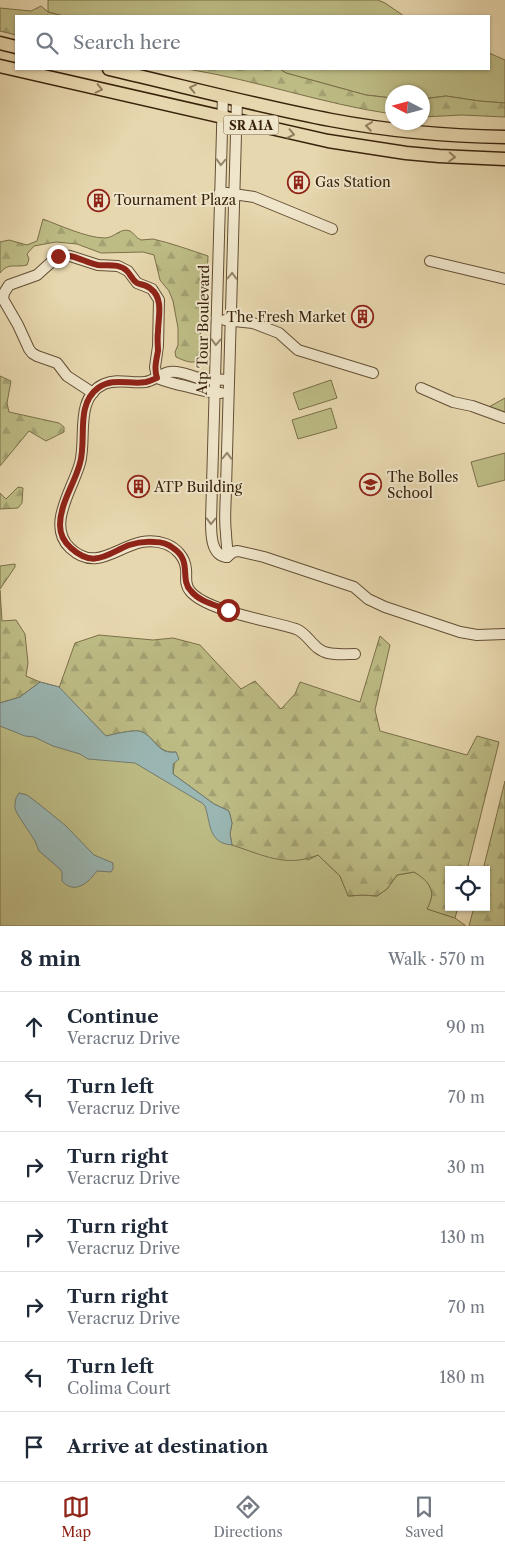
<!DOCTYPE html>
<html lang="en">
<head>
<meta charset="utf-8">
<style>
	body { margin:0; font-family:"Libre Caslon Text",serif; background:#f2f2f3; color:#1f2937 }
	.controls { position:absolute; right:15px; bottom:15px; display:grid; overflow:hidden; border-radius:0px; box-shadow:0 1px 4px #0004 }
	.controls button { width:45px; height:45px; display:grid; place-items:center; padding:0; border:0; border-bottom:1px solid #e0e1e3; background:#fff; color:#1f2937; font:25px sans-serif }
	.compass { position:absolute; left:385px; top:85px; width:45px; height:45px; border-radius:50%; background:#fff; box-shadow:0 1px 4px #0004; rotate:276deg }
	.stop { position:absolute; width:15px; height:15px; margin:-11px; border:4px solid #8f2418; border-radius:50%; background:#fff }
	.stop.end { background:#8f2418; border-color:#fff; box-shadow:0 1px 5px #0008 }
	.list { margin:0; padding:0; list-style:none }
	h2 { display:flex; justify-content:space-between; align-items:center; height:65px; margin:0; padding:0 20px; font-size:21px }
	h2 small { font-size:16px; font-weight:400; color:#747a83 }
	.list li { display:grid; grid-template-columns:32px 1fr auto; gap:15px; align-items:center; box-sizing:border-box; height:70px; padding:0 20px; border-top:1px solid #e0e1e3 }
	.list b { display:block; font-size:19px; white-space:nowrap }
	.list p { margin:0; font-size:16px; white-space:nowrap; color:#747a83 }
	.list em { font-size:16px; font-style:normal; color:#747a83 }
	.icon { flex:none; width:28px; height:28px; fill:none; stroke:currentColor; stroke-width:2; stroke-linecap:round; stroke-linejoin:round }
	.map { position:relative; flex:none; width:505px; height:926px; overflow:hidden }
	.search { position:absolute; background:#fff; box-shadow:0 1px 4px #0004; left:15px; right:15px; top:15px; height:55px; display:flex; align-items:center; gap:12px; box-sizing:border-box; padding:0 18px; border-radius:0px; color:#747a83; font-size:19px }
	.sheet { height:555px; background:#fff }
	nav { display:flex; justify-content:space-around; align-items:center; box-sizing:border-box; height:70px; border-top:1px solid #e0e1e3; background:#fff; font-size:14px; color:#747a83 }
	nav a { display:grid; justify-items:center; gap:2px }
	nav .on { color:#8f2418 }
	.map>svg:first-child { display:block }
</style>
</head>
<body>
<div class="map">
<svg width="505" height="926" viewBox="0 0 505 926">
	<defs>
		<pattern id="forest-firs" width="22" height="20" patternUnits="userSpaceOnUse" patternTransform="scale(1.25)"><rect width="22" height="20" fill="#bdbc85"/><path d="M5 1l3.5 6h-7zM16 11l3.5 6h-7z" fill="#a3a172"/></pattern>
	</defs>
	<rect width="100%" height="100%" fill="#e7d7ae"/>
	<filter id="stains"><feTurbulence type="fractalNoise" baseFrequency=".004" numOctaves="4"/><feColorMatrix values="0 0 0 0 .2 0 0 0 0 .09 0 0 0 0 .02 0 0 0 .5 -.17"/></filter>
	<radialGradient id="worn" r=".72"><stop offset=".6" stop-color="#630" stop-opacity="0"/><stop offset="1" stop-color="#630" stop-opacity=".3"/></radialGradient>
	<g fill="#bdbc85" stroke="#7b6f48">
		<path d="M48,0h330l7,3 19,13h-341l-15,-4z"/>
		<path d="M489,53l16,7v43l-26,-2 -33,-5 -23,3 -1,-7h-30v6l-26,-3 -80,-22 -6,-4h209z"/>
		<path d="M331,380l6,18 -38,12 -6,-17z"/>
		<path d="M505,398v17l-18,-7z"/>
		<path d="M331,408l6,20 -39,11 -6,-19z"/>
		<path d="M505,453v27l-27,7 -7,-25z"/>
		<path d="M40,682l19,5 47,49 33,-5 169,129 10,-5 22,21 9,20 14,-1 14,1 10,-7 10,-14 17,-3 12,7 7,15 -5,15 27,9 11,8h-466v-223l20,-6z"/>
	</g>
	<g fill="url(#forest-firs)" stroke="#7b6f48">
		<path d="M41,6l7,6 15,4h-47v19l-16,-4v-23l31,3z"/>
		<path d="M187,69h93l6,4 80,22 26,3v16c-69,-10 -136,-34 -205,-45z"/>
		<path d="M446,96l33,5 26,2v14l-43,-2 -39,2v-18z"/>
		<path d="M43,219c16,6 44,19 62,19 9,0 16,-11 25,-7 4,2 6,7 11,9 4,0 8,-1 12,-1 18,4 37,11 55,17l-2,41 -5,24 -1,35 -2,5c-8,3 -15,-1 -22,-4l-1,-5 3,-7v-17l-5,-27 -4,-10 -9,-11 -6,-25 -11,-3 -42,1 -24,-9 -21,-2 -22,4 -7,8 2,5 -2,6c-12,3 -18,-3 -27,8v-31l9,-2 18,5 10,-4z"/>
		<path d="M0,376l11,5 -4,22 2,9 50,11 5,4v5l-18,9 -17,-10 -29,35z"/>
		<path d="M18,487l5,1 -1,15 -4,5 -18,1v-16l6,6z"/>
		<path d="M15,564v3l-15,22v-23z"/>
		<path d="M0,590l2,31 14,-1 9,14 3,29 -2,13 14,6 -20,15 -20,6z"/>
		<path d="M99,635l54,5 20,-2 27,7 41,44 14,-8 26,28 14,-15 5,-12 60,20 20,-66 10,9 -15,65 5,21 87,24 10,-19 22,6 -32,128h-18v37h9l-3,11 -28,-9c10,-18 3,-27 -13,-37l-17,3 -10,14 -10,7 -14,-1 -15,1 -8,-20 -22,-21c-32,13 -55,0 -86,-10l-2,-11 2,-11 -3,-12 -15,-7 -41,-30 3,-22c-20,2 -21,-17 -37,-21 -8,-1 -24,3 -33,5l-47,-48 16,-45z"/>
		<path d="M505,781v145h-36l5,-19h12v-37h-3z"/>
	</g>
	<g fill="#9ab7b4" stroke="#737b70">
		<path d="M40,682l19,5 47,49c9,-2 25,-6 33,-5 16,4 17,24 37,21l3,7 -6,5v10l41,30 15,7 3,12 -2,11 2,11c-24,-2 -21,-21 -27,-39l-3,-3 -67,-40 -47,-4 -8,-5 -27,-8 -19,-9 -9,-1 -25,-10v-23l20,-6z"/>
		<path d="M19,793l8,2 12,9 27,22 28,29 19,8v6l-2,3 -14,-1c-9,12 -22,24 -35,10v-8l-2,-4 -21,-18 -4,-10 -17,-26 -3,-6v-5l1,-6z"/>
	</g>
	<g fill="none" stroke-linecap="round" stroke-linejoin="round">
		<defs>
			<g id="minor">
				<path d="M223,95l-12,426c0,13 0,35 16,36"/>
				<path d="M220,192l34,5 78,32"/>
				<path d="M430,261l75,18"/>
				<path d="M225,320l28,3 26,10 19,17 75,23"/>
				<path d="M157,378c7,3 12,4 19,6 16,3 29,9 45,9"/>
				<path d="M229,380c-10,-1 -20,0 -30,-2 -10,-2 -19,-8 -29,-6 -9,1 -16,9 -25,10 -14,2 -27,-4 -41,2 -30,14 -17,54 -24,79 -7,26 -34,62 -10,85 33,31 57,-19 96,-4 10,4 19,13 20,25 1,7 -2,15 4,22 16,20 81,30 106,38 13,5 17,21 32,24 9,2 18,1 27,1"/>
				<path d="M421,388l32,14 19,4 33,12"/>
				<path d="M93,393l-26,-17 -10,-13 -20,-7 -5,-3 -3,-4 -11,-24 -15,-26 1,-6 5,-8 28,-10 21,-19 5,-1 7,1 28,9 20,1 10,5 9,12 15,6 7,11 -1,46 -3,21 2,11"/>
				<path d="M227,557c1,-9 -1,-16 -1,-24 -2,-15 0,-31 0,-45l11,-389"/>
				<path d="M227,557l6,-5 5,-1 26,6 90,30 14,12 17,8 75,25 17,3 28,-1"/>
			</g>
			<g id="major">
				<path d="M0,43l16,4"/>
				<path d="M0,66l328,75 78,12 33,3 66,3"/>
				<path d="M109,69c74,17 148,37 222,51 58,11 116,16 174,17"/>
			</g>
		</defs>
		<use href="#minor" stroke="#644f34" stroke-width="12"/>
		<use href="#major" stroke="#39220b" stroke-width="15"/>
		<use href="#minor" stroke="#efe5ca" stroke-width="10"/>
		<use href="#major" stroke="#e7d7ae" stroke-width="12"/>
	</g>
	<defs><path id="oneway-chevron" d="M-2-3.5L2.5 0L-2 3.5" fill="none" stroke-width="1.6" stroke-linecap="round" stroke-linejoin="round" transform="scale(1.25)"/></defs>
	<g stroke="#907c5c">
		<use href="#oneway-chevron" transform="translate(193 88) rotate(-167)"/>
		<use href="#oneway-chevron" transform="translate(99 89) rotate(13)"/>
		<use href="#oneway-chevron" transform="translate(369 126) rotate(-171)"/>
		<use href="#oneway-chevron" transform="translate(291 134) rotate(12)"/>
		<use href="#oneway-chevron" transform="translate(452 157) rotate(3)"/>
	</g>
	<g stroke="#94846a">
		<use href="#oneway-chevron" transform="translate(221 162) rotate(92)"/>
		<use href="#oneway-chevron" transform="translate(232 276) rotate(-88)"/>
		<use href="#oneway-chevron" transform="translate(216 342) rotate(92)"/>
		<use href="#oneway-chevron" transform="translate(227 456) rotate(-88)"/>
		<use href="#oneway-chevron" transform="translate(211 521) rotate(91)"/>
	</g>
	<g fill="none" stroke-linecap="round" stroke-linejoin="round">
		<path stroke="#8f2418" stroke-width="6" d="M58,256c14,-3 26,6 40,9 10,1 21,-2 29,6 4,4 5,9 10,12 5,2 10,2 14,6 13,10 7,29 7,43 -1,7 0,13 0,19 -2,10 -4,18 -1,27 -3,1 -7,3 -11,4 -16,3 -33,-5 -48,6 -23,17 -11,52 -18,75 -5,20 -20,40 -20,62 0,9 4,17 11,23 23,21 36,6 58,-3 9,-3 17,-4 26,-3 7,0 13,2 18,6 20,13 6,31 18,43 9,11 25,14 37,19"/>
	</g>
	<defs>
		<symbol id="building-ring" viewBox="-11 -11 22 22"><circle r="9.5" fill="#efe5ca" stroke="#8f2418" stroke-width="1.5"/><path d="M-4-6H4V6H1V3H-1V6H-4ZM-2.5-4.3h1.7v1.8h-1.7ZM.8-4.3h1.7v1.8H.8ZM-2.5-1h1.7V.8h-1.7ZM.8-1h1.7V.8H.8Z" fill="#8f2418"/></symbol>
		<symbol id="school-ring" viewBox="-11 -11 22 22"><circle r="9.5" fill="#efe5ca" stroke="#8f2418" stroke-width="1.5"/><path d="M0-5L7-2L0 1L-7-2ZM-4 1L0 2.5L4 1V4Q0 6-4 4Z" fill="#8f2418"/></symbol>
	</defs>
	<g fill-rule="evenodd">
		<use href="#building-ring" x="286" y="170" width="25" height="25"/>
		<use href="#building-ring" x="86" y="188" width="25" height="25"/>
		<use href="#building-ring" x="350" y="304" width="25" height="25"/>
		<use href="#school-ring" x="358" y="472" width="25" height="25"/>
		<use href="#building-ring" x="126" y="474" width="25" height="25"/>
	</g>
	<g text-anchor="middle" dominant-baseline="central" stroke-width="4" stroke-linejoin="round" paint-order="stroke">
		<rect fill="#efe5ca" stroke="#705c44" stroke-width="1" x="223.5" y="115.5" width="55" height="19" rx="4"/>
		<g font-size="12" font-weight="bold" fill="#39220b">
			<text x="251" y="125">SR A1A</text>
		</g>
		<g font-size="14" fill="#39220b" stroke="#efe5ca" text-anchor="start">
			<text x="315" y="182">Gas Station</text>
			<text x="114" y="200">Tournament Plaza</text>
			<text x="346" y="317" text-anchor="end">The Fresh Market</text>
			<text x="387" y="477">The Bolles<tspan x="387" dy="16">School</tspan></text>
			<text x="154" y="487">ATP Building</text>
		</g>
		<g font-size="14" fill="#39220b" stroke="#efe5ca">
			<text transform="translate(203 330) rotate(-89)">Atp Tour Boulevard</text>
		</g>
	</g>
	<rect width="100%" height="100%" filter="url(#stains)"/>
	<rect width="100%" height="100%" fill="url(#worn)"/>
</svg>
<div class="controls">
<button><svg class="icon" aria-label="locate" viewBox="0 0 24 24"><circle cx="12" cy="12" r="6"/><path d="M12 2v4M12 18v4M2 12h4M18 12h4"/></svg></button>
</div>
<svg class="compass" viewBox="-18 -18 36 36"><path d="M0-13l5 13h-10z" fill="#e53935"/><path d="M0 13l5-13h-10z" fill="#747a83"/></svg>
<div class="stop" style="left:228px;top:610px"></div>
<div class="stop end" style="left:58px;top:256px"></div>
<div class="search"><svg class="icon" aria-label="search" viewBox="0 0 24 24"><circle cx="10" cy="10" r="6"/><path d="M15 15l6 6"/></svg>Search here</div>
</div>
<section class="sheet">
<h2>8 min<small>Walk · 570 m</small></h2>
<ul class="list">
<li><svg class="icon" aria-label="ahead" viewBox="0 0 24 24"><path d="M12 20V5M6 11l6-6 6 6"/></svg><div><b>Continue</b><p>Veracruz Drive</p></div><em>90 m</em></li>
<li><svg class="icon" aria-label="left" viewBox="0 0 24 24"><path d="M17 20v-9H6M10 6l-5 5 5 5"/></svg><div><b>Turn left</b><p>Veracruz Drive</p></div><em>70 m</em></li>
<li><svg class="icon" aria-label="right" viewBox="0 0 24 24"><path d="M7 20v-9h11M14 6l5 5-5 5"/></svg><div><b>Turn right</b><p>Veracruz Drive</p></div><em>30 m</em></li>
<li><svg class="icon" aria-label="right" viewBox="0 0 24 24"><path d="M7 20v-9h11M14 6l5 5-5 5"/></svg><div><b>Turn right</b><p>Veracruz Drive</p></div><em>130 m</em></li>
<li><svg class="icon" aria-label="right" viewBox="0 0 24 24"><path d="M7 20v-9h11M14 6l5 5-5 5"/></svg><div><b>Turn right</b><p>Veracruz Drive</p></div><em>70 m</em></li>
<li><svg class="icon" aria-label="left" viewBox="0 0 24 24"><path d="M17 20v-9H6M10 6l-5 5 5 5"/></svg><div><b>Turn left</b><p>Colima Court</p></div><em>180 m</em></li>
<li><svg class="icon" aria-label="arrive" viewBox="0 0 24 24"><path d="M6 21V4h12l-3 4 3 4H6"/></svg><div><b>Arrive at destination</b></div></li>
</ul>
</section>
<nav>
<a class="on"><svg class="icon" aria-label="map" viewBox="0 0 24 24"><path d="M3 6l6-2 6 2 6-2v14l-6 2-6-2-6 2zM9 4v14M15 6v14"/></svg>Map</a>
<a><svg class="icon" aria-label="directions" viewBox="0 0 24 24"><path d="M12 3l9 9-9 9-9-9zM9 14v-3h6M13 9l2 2-2 2"/></svg>Directions</a>
<a><svg class="icon" aria-label="saved" viewBox="0 0 24 24"><path d="M7 4h10v16l-5-4-5 4z"/></svg>Saved</a>
</nav>
</body>
</html>
